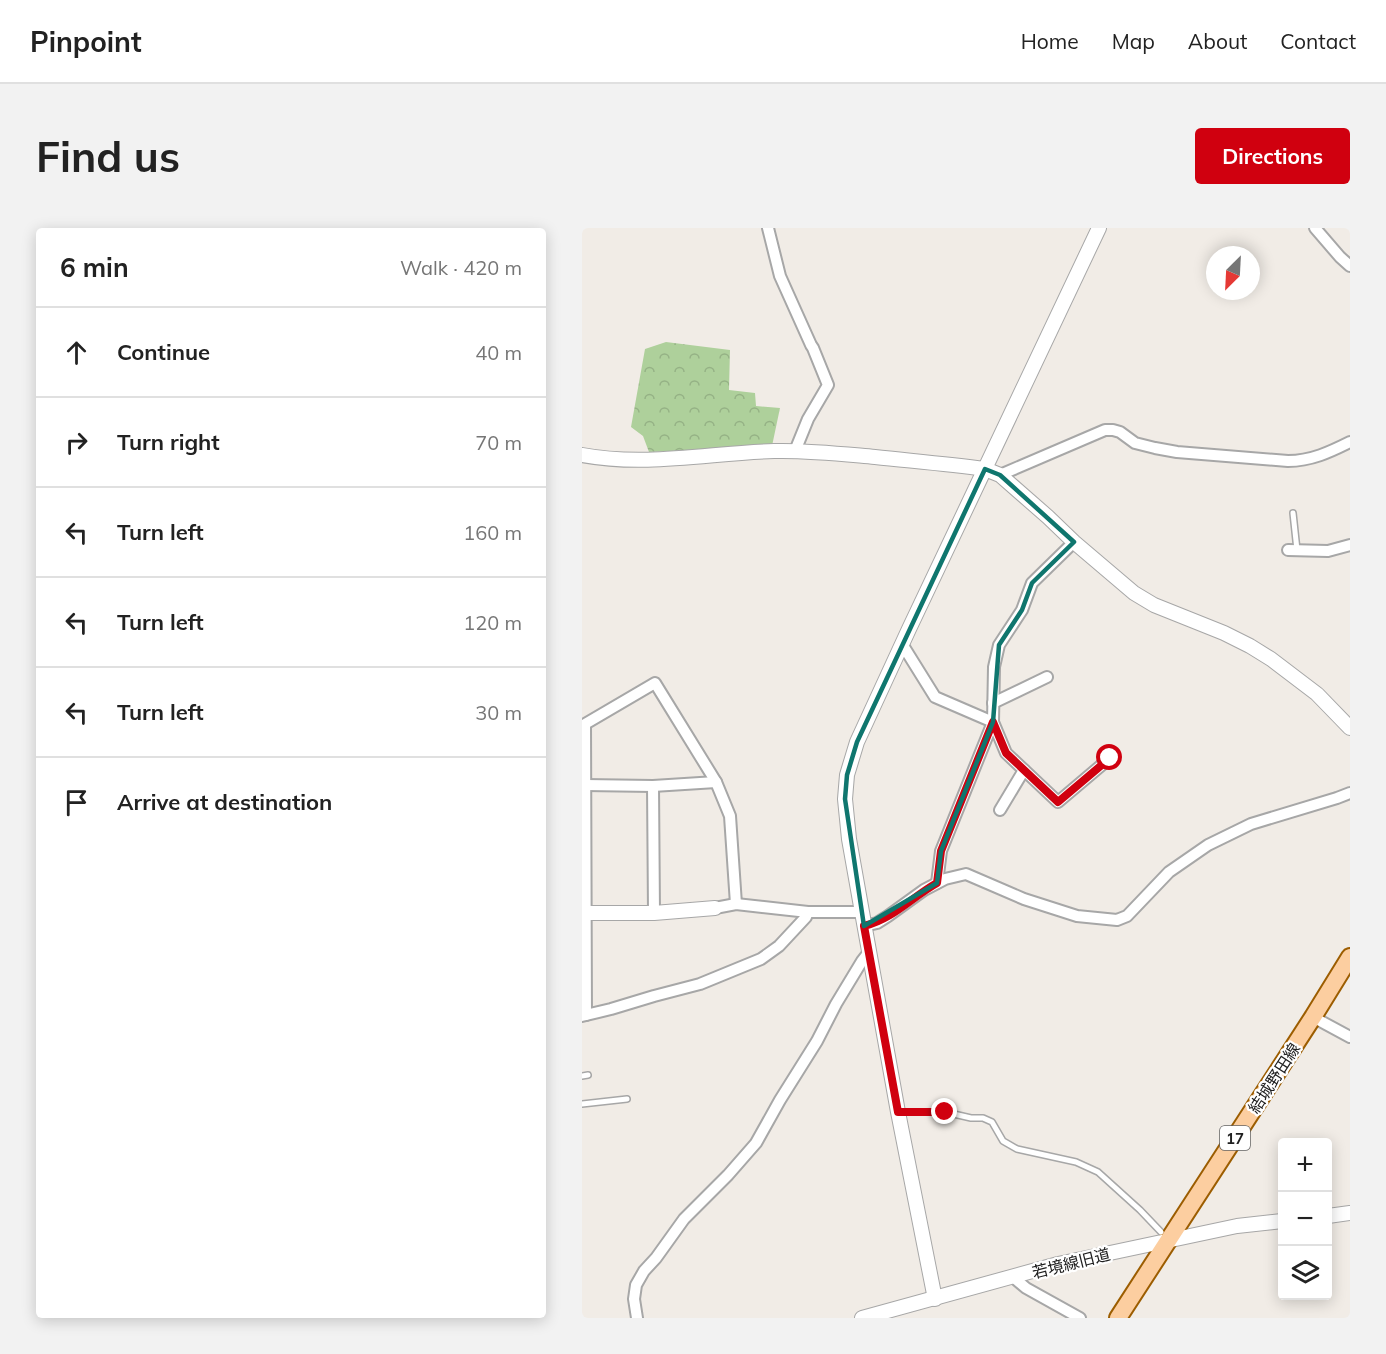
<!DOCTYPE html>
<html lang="en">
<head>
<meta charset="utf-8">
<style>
	body { margin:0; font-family:Mulish,"Noto Sans JP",sans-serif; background:#f2f2f2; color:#222 }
	.controls { position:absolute; right:18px; bottom:18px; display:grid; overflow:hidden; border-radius:6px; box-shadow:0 3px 15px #0003 }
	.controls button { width:54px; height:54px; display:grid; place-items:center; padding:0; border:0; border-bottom:2px solid #e0e0e0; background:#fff; color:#222; font:30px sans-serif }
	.compass { position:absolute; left:624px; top:18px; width:54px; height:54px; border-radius:50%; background:#fff; box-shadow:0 3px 15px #0003; rotate:204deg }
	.stop { position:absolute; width:18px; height:18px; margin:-14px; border:4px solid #d0000f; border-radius:50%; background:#fff }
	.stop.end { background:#d0000f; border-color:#fff; box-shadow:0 2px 6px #0008 }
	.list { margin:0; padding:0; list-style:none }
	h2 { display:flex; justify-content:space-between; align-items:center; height:78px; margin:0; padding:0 24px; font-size:26px }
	h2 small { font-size:20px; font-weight:400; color:#767676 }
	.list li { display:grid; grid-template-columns:39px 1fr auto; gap:18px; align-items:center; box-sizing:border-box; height:90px; padding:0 24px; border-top:2px solid #e0e0e0 }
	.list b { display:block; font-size:22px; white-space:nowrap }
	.list em { font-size:20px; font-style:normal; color:#767676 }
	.icon { flex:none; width:33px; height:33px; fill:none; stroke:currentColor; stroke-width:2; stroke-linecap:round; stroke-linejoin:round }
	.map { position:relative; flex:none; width:768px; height:1090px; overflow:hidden; border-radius:6px }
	header { display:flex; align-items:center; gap:36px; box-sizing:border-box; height:84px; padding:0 30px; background:#fff; border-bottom:2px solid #e0e0e0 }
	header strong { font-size:28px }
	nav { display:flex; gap:33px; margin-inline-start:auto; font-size:21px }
	.intro { display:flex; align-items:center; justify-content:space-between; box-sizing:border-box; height:144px; padding:0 36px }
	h1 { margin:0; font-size:42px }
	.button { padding:15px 27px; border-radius:6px; background:#d0000f; color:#fff; font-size:21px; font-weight:700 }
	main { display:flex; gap:36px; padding:0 36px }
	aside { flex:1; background:#fff; border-radius:6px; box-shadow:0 3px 15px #0003 }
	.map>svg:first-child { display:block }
</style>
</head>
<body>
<header>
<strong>Pinpoint</strong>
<nav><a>Home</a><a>Map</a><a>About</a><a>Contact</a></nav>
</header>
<div class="intro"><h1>Find us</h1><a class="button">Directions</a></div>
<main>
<aside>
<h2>6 min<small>Walk · 420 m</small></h2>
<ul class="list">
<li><svg class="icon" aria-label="ahead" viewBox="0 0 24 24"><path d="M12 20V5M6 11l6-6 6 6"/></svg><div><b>Continue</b></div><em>40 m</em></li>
<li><svg class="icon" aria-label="right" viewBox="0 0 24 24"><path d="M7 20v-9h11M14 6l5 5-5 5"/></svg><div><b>Turn right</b></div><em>70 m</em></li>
<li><svg class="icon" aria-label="left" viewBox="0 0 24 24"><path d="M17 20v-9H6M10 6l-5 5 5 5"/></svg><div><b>Turn left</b></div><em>160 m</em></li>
<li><svg class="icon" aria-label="left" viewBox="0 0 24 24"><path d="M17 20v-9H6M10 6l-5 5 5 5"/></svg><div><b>Turn left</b></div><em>120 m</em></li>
<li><svg class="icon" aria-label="left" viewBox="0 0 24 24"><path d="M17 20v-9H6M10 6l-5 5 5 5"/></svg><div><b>Turn left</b></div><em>30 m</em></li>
<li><svg class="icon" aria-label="arrive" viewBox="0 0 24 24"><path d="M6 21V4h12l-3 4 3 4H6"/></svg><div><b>Arrive at destination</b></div></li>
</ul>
</aside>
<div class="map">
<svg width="768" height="1090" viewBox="0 0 768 1090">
	<defs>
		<pattern id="forest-crowns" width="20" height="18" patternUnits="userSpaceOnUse" patternTransform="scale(1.5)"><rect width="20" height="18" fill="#aed09b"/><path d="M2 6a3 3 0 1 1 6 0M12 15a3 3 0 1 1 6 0" fill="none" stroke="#95b285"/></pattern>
	</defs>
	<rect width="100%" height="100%" fill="#f1ece6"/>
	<path fill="url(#forest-crowns)" d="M84,114l64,8 -1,40 26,3 1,13 24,2 -8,38 -123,6 -6,-16 -12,-9 14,-78z"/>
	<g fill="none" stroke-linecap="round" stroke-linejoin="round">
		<defs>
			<g id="service">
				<path d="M711,285l4,37"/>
				<path d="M0,848l6,-1"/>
				<path d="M0,876l45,-5"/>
				<path d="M317,884h46l26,6h12l9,4 11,19 14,8 59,13 22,10 42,38 21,22"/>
			</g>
			<g id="minor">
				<path d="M186,0l12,48 31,69 2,3 15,37 -20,34 -13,32"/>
				<path d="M733,0l25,29 10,9"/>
				<path d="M418,247l105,-45h8l7,2 15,11 20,5 22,4 111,9c23,0 42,-9 62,-19"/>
				<path d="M706,322l40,1 22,-6"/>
				<path d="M320,416l33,53 58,25 13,31 52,49 52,-44"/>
				<path d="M411,475l54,-26"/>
				<path d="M3,557l68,1 63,-4"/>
				<path d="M71,558l1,127"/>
				<path d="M418,582l24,-40"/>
				<path d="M355,655l4,-32 52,-129 1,-55 5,-22 23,-35 10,-27 42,-41"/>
				<path d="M133,680l21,-4 72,8h54"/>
				<path d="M282,698l13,-3 11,-7 36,-26 21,-11 21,-5 58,25 53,17 40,4 10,-4 42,-44 39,-27 43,-21 86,-26 13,-5"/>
				<path d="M4,787l-1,-291 70,-41 61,99 14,34 6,88"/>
				<path d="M0,788l29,-7 43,-13 46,-12 61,-25 18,-13 27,-29 2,-5"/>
				<path d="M731,789l37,20"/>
				<path d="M431,1049l13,11 54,30"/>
				<path d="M55,1090l-3,-19 2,-14 8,-14 12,-13 28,-39 44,-44 28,-32 24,-43 37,-59 19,-37 26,-43 7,-9"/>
			</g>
			<g id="tertiary">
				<path d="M0,227c64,12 128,-2 192,-4 34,-1 68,3 101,6 37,4 73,7 110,12l15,6 48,42 26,25 60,51 20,12 70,28 26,13 21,13 46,35 33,34"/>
				<path d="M0,685h72l61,-5"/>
				<path d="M746,988l22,-3"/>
				<path d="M353,1071l-37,-187 -36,-200 -13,-73 -4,-40 2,-24 10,-33 52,-113 190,-401"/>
				<path d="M280,1090l196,-54 179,-38 45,-5"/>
			</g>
			<path id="primary" d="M536,1090l195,-301 37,-60"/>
		</defs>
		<use href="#service" stroke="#a7a7a7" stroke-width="8"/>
		<use href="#minor" stroke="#a7a7a7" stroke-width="14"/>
		<use href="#tertiary" stroke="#a7a7a7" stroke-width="16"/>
		<use href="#primary" stroke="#9c5d00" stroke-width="20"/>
		<use href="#service" stroke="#fff" stroke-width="5"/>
		<use href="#minor" stroke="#fff" stroke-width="10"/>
		<use href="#tertiary" stroke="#fff" stroke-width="14"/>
		<use href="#primary" stroke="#fccea0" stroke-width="16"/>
	</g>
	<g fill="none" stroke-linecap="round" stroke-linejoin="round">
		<path stroke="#d0000f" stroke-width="8" d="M363,884h-47l-34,-186c29,-7 48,-29 73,-43l4,-32 52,-129 13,31 52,49 52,-44"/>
	</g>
	<path fill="none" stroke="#0f766e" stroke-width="4.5" stroke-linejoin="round" d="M403,241l15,6 74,67 -42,41 -10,27 -23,35 -6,77 -52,129 -4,32 -73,43 -19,-127 2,-24 10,-33z"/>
	<g text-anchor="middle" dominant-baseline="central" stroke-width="4.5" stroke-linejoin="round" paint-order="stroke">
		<rect fill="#fff" stroke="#636363" stroke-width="1.5" x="638" y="898" width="30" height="24" rx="4.5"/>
		<g font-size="15" font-weight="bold" fill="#202020">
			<text x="653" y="910">17</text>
		</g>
		<g font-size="16" fill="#202020" stroke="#fff">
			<text transform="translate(692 850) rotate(-57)">結城野田線</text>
			<text transform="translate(489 1035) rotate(-14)">若境線旧道</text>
		</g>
	</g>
</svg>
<div class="controls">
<button>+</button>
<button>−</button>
<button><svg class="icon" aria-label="layers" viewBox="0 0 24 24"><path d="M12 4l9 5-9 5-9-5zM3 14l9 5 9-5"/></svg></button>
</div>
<svg class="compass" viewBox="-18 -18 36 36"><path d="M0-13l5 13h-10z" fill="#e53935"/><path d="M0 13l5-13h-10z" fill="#767676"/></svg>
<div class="stop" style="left:528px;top:530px"></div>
<div class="stop end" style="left:363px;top:884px"></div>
</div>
</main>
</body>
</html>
